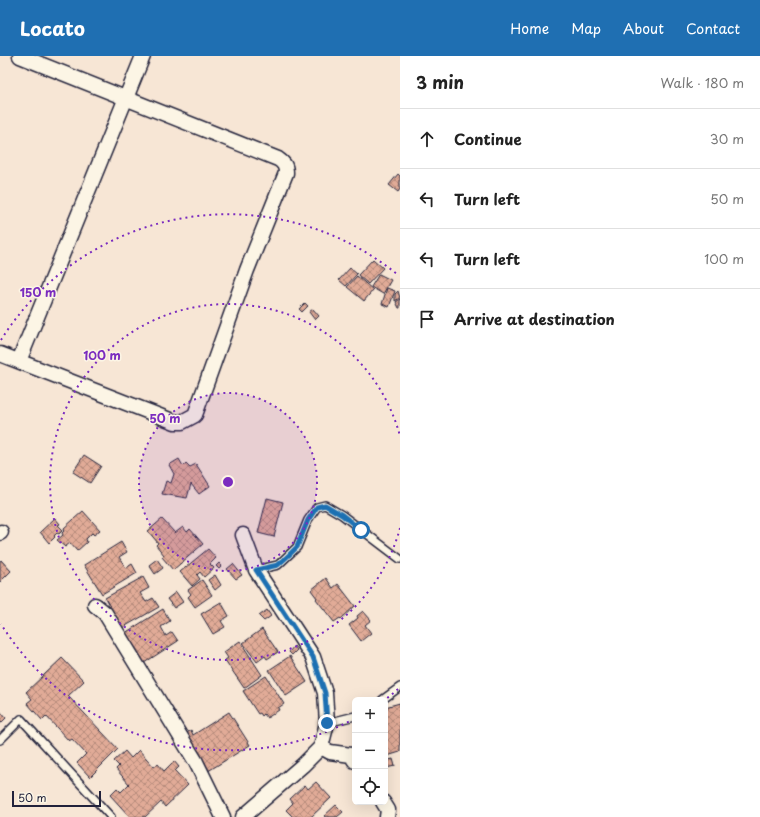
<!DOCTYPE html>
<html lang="en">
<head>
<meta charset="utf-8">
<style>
	body { margin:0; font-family:"Playpen Sans",sans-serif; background:#f2f2f2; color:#222 }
	.controls { position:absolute; right:12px; bottom:12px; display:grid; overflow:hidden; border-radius:6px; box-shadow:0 4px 16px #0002 }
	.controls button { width:36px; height:36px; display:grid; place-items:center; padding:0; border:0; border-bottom:1px solid #e0e0e0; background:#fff; color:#222; font:20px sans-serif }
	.scale { position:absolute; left:12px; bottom:10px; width:89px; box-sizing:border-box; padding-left:4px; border:2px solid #22223b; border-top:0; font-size:11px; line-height:14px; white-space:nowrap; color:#22223b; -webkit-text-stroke:3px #fcf5e5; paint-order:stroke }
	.stop { position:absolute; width:12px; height:12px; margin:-9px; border:3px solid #1f6fb2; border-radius:50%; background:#fff }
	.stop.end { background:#1f6fb2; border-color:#fff; box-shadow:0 1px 4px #0008 }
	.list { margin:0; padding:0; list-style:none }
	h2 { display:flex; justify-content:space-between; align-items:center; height:52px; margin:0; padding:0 16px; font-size:17px }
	h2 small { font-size:13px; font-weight:400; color:#767676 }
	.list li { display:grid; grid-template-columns:26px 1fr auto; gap:12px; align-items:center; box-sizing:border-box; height:60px; padding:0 16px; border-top:1px solid #e0e0e0 }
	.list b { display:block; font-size:15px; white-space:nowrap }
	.list em { font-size:13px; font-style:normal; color:#767676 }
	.icon { flex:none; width:22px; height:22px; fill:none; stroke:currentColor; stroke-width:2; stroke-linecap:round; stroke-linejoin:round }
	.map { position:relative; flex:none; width:400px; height:761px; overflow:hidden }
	header { display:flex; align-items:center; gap:24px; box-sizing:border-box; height:56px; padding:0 20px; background:#1f6fb2; color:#fff }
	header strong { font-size:19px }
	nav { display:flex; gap:22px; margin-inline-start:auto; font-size:14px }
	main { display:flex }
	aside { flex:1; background:#fff }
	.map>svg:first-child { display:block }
</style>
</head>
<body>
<header>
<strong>Locato</strong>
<nav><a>Home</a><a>Map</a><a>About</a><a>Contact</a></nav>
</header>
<main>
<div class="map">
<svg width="400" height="761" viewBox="0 0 400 761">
	<defs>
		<pattern id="building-cross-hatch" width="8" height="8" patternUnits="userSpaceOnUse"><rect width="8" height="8" fill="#e1ab97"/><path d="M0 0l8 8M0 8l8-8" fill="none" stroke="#b68b7c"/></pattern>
	</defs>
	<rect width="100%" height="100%" fill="#f7e6d5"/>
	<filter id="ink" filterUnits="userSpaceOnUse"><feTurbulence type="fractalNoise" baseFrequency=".025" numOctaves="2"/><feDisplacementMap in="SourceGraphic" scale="8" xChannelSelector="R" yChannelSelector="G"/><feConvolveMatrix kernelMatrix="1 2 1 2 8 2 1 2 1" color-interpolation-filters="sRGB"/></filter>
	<g filter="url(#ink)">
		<g fill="url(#building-cross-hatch)" stroke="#22223b">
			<path d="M398,118l2,2v13l-2,3 -9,-7z"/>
			<path d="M373,203l10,9 -15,16 -10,-9z"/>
			<path d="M350,212l7,6 -11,12 -7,-6z"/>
			<path d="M379,218l12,6 -8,14 -12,-7z"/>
			<path d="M357,220l16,14 -9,11 -17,-14z"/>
			<path d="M387,232l8,3 -6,16 -7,-3z"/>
			<path d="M398,235l2,7 -5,3v-7z"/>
			<path d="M400,243v9h-1l-3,-6z"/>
			<path d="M305,247l3,3 -6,6 -3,-3z"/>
			<path d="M313,253l6,7 -4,4 -6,-8z"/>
			<path d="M84,399l17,11 -11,17 -17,-11z"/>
			<path d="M179,403l4,7 3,-3 4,4 6,-3 14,22 -11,8 -8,-10 -4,14 -25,-4 4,-13 5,2 3,-9 -5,-9z"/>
			<path d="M267,442l16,4 -9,35 -16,-4z"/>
			<path d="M83,455l17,19 -6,5 -2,-2 -6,6 1,3 -10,9 -7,-8 -5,4 -8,-7 6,-5 -1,-2 3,-3 -1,-2z"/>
			<path d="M55,462l5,6 -2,1 5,5 -4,4 -2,-1 -3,3 1,1 -6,6 -9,-11z"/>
			<path d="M162,463l13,14 8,-6 4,5 3,-3 13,15 -30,26 -11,-13 2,-2 -8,-10 2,-2 -10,-12z"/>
			<path d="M121,486l6,10 -8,5 7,11 6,-4 5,9 -35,21 -18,-29z"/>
			<path d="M208,493l8,9 -6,6 4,4 -10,9 -4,-5 -3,3 3,4 -8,7 -12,-14z"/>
			<path d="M157,503l6,9 -8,6 -6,-9z"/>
			<path d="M1,504l10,11 -11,11v-21z"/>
			<path d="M219,507l3,3 -3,3 -3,-3z"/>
			<path d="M233,508l9,11 -6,4 -9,-10z"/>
			<path d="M215,519l6,10 -6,5 -7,-10z"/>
			<path d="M143,521l6,11 -9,5 6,9 7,-4 6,9 -37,21 -17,-30z"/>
			<path d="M326,522l7,10 5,-4 17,22 -14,13 -1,-1 -6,4 -18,-23 1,-1 -6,-8z"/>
			<path d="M202,524l10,15 -17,12 -7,-10 3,-3 -3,-4z"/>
			<path d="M176,536l7,10 -9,6 -7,-9z"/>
			<path d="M221,546l8,14 -8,5 4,6 -12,7 -12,-20z"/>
			<path d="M163,553l7,12 -9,6 5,9 6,-4 6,9 -34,22 -19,-30z"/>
			<path d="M267,554l4,6 -7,5 -5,-5z"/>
			<path d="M363,555l8,9 -6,5 6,8 -10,8 -12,-16 9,-7 -1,-2z"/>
			<path d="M262,573l16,23 -11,7 -2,-3 -8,6 -14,-19z"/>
			<path d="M240,585l22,34 -18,13 -19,-28 3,-2 -4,-6z"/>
			<path d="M294,590l3,4 -5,5 -3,-3z"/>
			<path d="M290,600l17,26 -21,14 -17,-26z"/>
			<path d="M62,602l22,23 -16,15 50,53 -28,28 -13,-14 9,-9 -14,-15 -3,2 -23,-25 -4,4 -15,-17 5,-4 -6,-7z"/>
			<path d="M266,620l18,28 -6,4 1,2 -12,8 -3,-4 -2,2 -2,-3 -2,1 -15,-23z"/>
			<path d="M400,647v49l-13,4 -2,-6v-43z"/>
			<path d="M1,656l5,6 -6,6v-11z"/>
			<path d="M229,656l21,33 -45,28 -23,-37 9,-6 2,5z"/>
			<path d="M139,694l15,17 4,-3 6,7 10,-10 5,6 -4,4 13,14 -23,22 -4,-5 -16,15h-15l-20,-22 7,-7 4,4 8,-8 -13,-15 3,-3 -5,-5 11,-10 6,7z"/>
			<path d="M393,703l2,7 -9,2 -1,-7z"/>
			<path d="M316,726l15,16 -20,19h-18l-7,-7 7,-7 -3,-4 15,-14 3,4z"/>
			<path d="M336,749l7,7 -6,5h-12l-1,-1z"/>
		</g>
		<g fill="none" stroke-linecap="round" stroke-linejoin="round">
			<defs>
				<g id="service">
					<path d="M256,514l22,-5 19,-18 11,-27 9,-13 8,-2 17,10 58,44"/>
					<path d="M382,644l18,-13"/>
					<path d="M327,667l28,-7"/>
					<path d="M0,684l21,-21 90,98"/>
				</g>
				<g id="minor">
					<path d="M0,298l175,68h7l13,-7 52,-145 39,-97c0,-7 -2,-10 -8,-14l-258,-103"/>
					<path d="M19,305l124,-305"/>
					<path d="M0,477l1,-1"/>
					<path d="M95,549l10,8 91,149 27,55"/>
					<path d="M321,691l9,5 21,3 4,6"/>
					<path d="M383,746l5,8 -1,7"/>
					<path d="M243,761l60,-52 18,-18 6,-24 -2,-30 -12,-36 -57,-87 -13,-35"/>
				</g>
			</defs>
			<use href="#service" stroke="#22223b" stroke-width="10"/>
			<use href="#minor" stroke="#22223b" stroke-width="17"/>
			<use href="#service" stroke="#fcf5e5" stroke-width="7"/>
			<use href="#minor" stroke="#fcf5e5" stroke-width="14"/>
		</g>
	</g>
	<g fill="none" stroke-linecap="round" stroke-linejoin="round" filter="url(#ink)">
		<path stroke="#1f6fb2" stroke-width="5" d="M327,667l-2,-30 -12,-36 -57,-87 22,-5 11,-10 8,-8 11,-27 9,-13 8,-2 17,10 19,15"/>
	</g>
	<circle cx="228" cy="426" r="89" fill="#7b2cbf" fill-opacity=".12"/>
	<g fill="none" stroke="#7b2cbf" stroke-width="2" stroke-dasharray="2 4">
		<circle cx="228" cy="426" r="89"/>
		<path d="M400 472A178 178 0 1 1 400 380"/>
		<path d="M398 633A268 268 0 0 1 386 643M354 663A268 268 0 0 1 1 568M1 284A268 268 0 0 1 398 219"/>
	</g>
	<circle cx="228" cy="426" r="6" fill="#7b2cbf" stroke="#fcf5e5" stroke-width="2"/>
	<g font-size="12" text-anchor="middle" font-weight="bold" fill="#7b2cbf" stroke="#fcf5e5" stroke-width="3" stroke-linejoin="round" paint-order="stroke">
		<text x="38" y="241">150 m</text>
		<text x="102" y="304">100 m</text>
		<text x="165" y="367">50 m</text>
	</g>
</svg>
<div class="controls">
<button>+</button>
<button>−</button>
<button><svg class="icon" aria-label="locate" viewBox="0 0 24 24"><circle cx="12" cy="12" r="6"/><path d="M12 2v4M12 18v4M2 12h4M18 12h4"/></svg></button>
</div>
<div class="scale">50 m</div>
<div class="stop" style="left:361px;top:474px"></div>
<div class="stop end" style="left:327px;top:667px"></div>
</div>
<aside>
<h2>3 min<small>Walk · 180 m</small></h2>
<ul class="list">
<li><svg class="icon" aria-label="ahead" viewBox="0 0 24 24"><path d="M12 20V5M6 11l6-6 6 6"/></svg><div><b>Continue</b></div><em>30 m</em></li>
<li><svg class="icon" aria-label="left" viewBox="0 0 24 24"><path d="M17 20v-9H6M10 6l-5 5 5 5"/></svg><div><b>Turn left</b></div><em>50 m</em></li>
<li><svg class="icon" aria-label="left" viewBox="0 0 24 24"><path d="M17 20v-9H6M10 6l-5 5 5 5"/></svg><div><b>Turn left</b></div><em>100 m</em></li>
<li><svg class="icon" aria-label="arrive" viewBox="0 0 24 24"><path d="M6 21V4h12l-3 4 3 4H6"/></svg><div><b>Arrive at destination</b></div></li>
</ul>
</aside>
</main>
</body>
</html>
